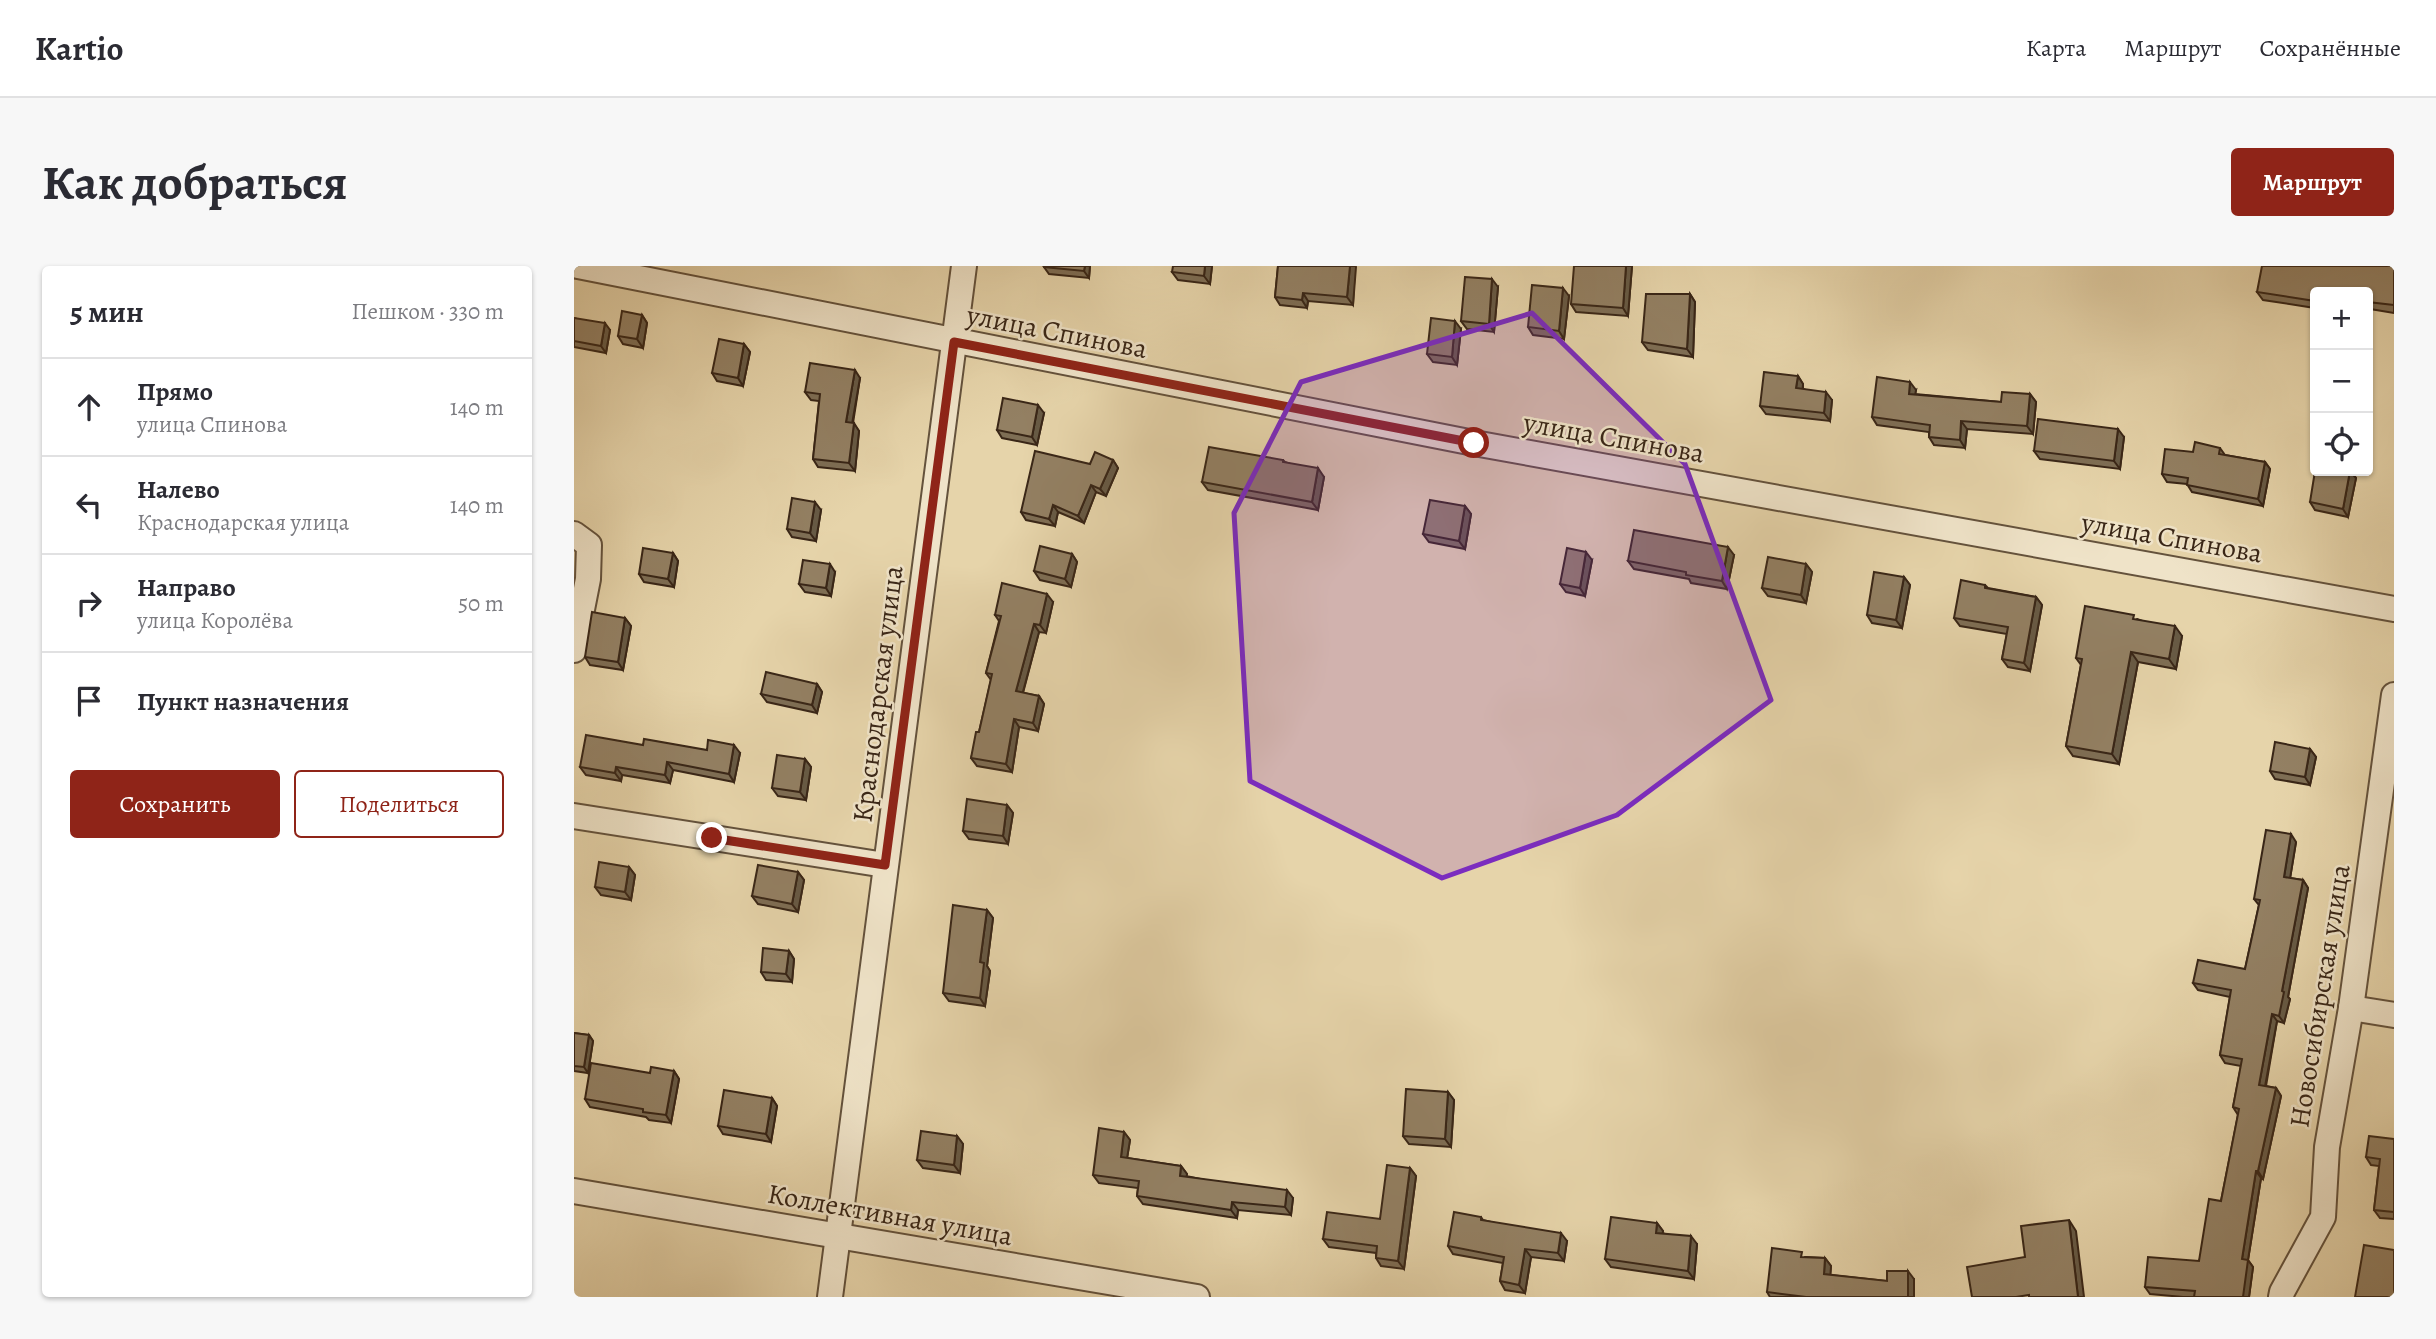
<!DOCTYPE html>
<html lang="ru">
<head>
<meta charset="utf-8">
<style>
	body { margin:0; font-family:Alegreya,serif; background:#f7f7f7; color:#2b2b33 }
	.controls { position:absolute; right:21px; top:21px; display:grid; overflow:hidden; border-radius:7px; box-shadow:0 2px 5px #0004 }
	.controls button { width:63px; height:63px; display:grid; place-items:center; padding:0; border:0; border-bottom:2px solid #e1e1e2; background:#fff; color:#2b2b33; font:35px sans-serif }
	.stop { position:absolute; width:21px; height:21px; margin:-16px; border:5px solid #8f2418; border-radius:50%; background:#fff }
	.stop.end { background:#8f2418; border-color:#fff; box-shadow:0 2px 7px #0008 }
	.list { margin:0; padding:0; list-style:none }
	h2 { display:flex; justify-content:space-between; align-items:center; height:91px; margin:0; padding:0 28px; font-size:30px }
	h2 small { font-size:23px; font-weight:400; color:#7c7c81 }
	.list li { display:grid; grid-template-columns:46px 1fr auto; gap:21px; align-items:center; box-sizing:border-box; height:98px; padding:0 28px; border-top:2px solid #e1e1e2 }
	.list b { display:block; font-size:26px; white-space:nowrap }
	.list p { margin:0; font-size:23px; white-space:nowrap; color:#7c7c81 }
	.list em { font-size:23px; font-style:normal; color:#7c7c81 }
	.actions { display:flex; gap:14px; padding:21px 28px }
	.actions a { flex:1; padding:16px 0; border:2px solid #8f2418; border-radius:7px; text-align:center; font-size:24px; color:#8f2418 }
	.actions .main { background:#8f2418; color:#fff }
	.icon { flex:none; width:38px; height:38px; fill:none; stroke:currentColor; stroke-width:2; stroke-linecap:round; stroke-linejoin:round }
	.map { position:relative; flex:none; width:1820px; height:1031px; overflow:hidden; border-radius:7px }
	header { display:flex; align-items:center; gap:42px; box-sizing:border-box; height:98px; padding:0 35px; background:#fff; border-bottom:2px solid #e1e1e2 }
	header strong { font-size:33px }
	nav { display:flex; gap:38px; margin-inline-start:auto; font-size:24px }
	.intro { display:flex; align-items:center; justify-content:space-between; box-sizing:border-box; height:168px; padding:0 42px }
	h1 { margin:0; font-size:49px }
	.button { padding:18px 32px; border-radius:7px; background:#8f2418; color:#fff; font-size:24px; font-weight:700 }
	main { display:flex; gap:42px; padding:0 42px }
	aside { flex:1; background:#fff; border-radius:7px; box-shadow:0 2px 5px #0004 }
	.map>svg:first-child { display:block }
</style>
</head>
<body>
<header>
<strong>Kartio</strong>
<nav><a>Карта</a><a>Маршрут</a><a>Сохранённые</a></nav>
</header>
<div class="intro"><h1>Как добраться</h1><a class="button">Маршрут</a></div>
<main>
<aside>
<h2>5 мин<small>Пешком · 330 m</small></h2>
<ul class="list">
<li><svg class="icon" aria-label="ahead" viewBox="0 0 24 24"><path d="M12 20V5M6 11l6-6 6 6"/></svg><div><b>Прямо</b><p>улица Спинова</p></div><em>140 m</em></li>
<li><svg class="icon" aria-label="left" viewBox="0 0 24 24"><path d="M17 20v-9H6M10 6l-5 5 5 5"/></svg><div><b>Налево</b><p>Краснодарская улица</p></div><em>140 m</em></li>
<li><svg class="icon" aria-label="right" viewBox="0 0 24 24"><path d="M7 20v-9h11M14 6l5 5-5 5"/></svg><div><b>Направо</b><p>улица Королёва</p></div><em>50 m</em></li>
<li><svg class="icon" aria-label="arrive" viewBox="0 0 24 24"><path d="M6 21V4h12l-3 4 3 4H6"/></svg><div><b>Пункт назначения</b></div></li>
</ul>
<div class="actions"><a class="main">Сохранить</a><a>Поделиться</a></div>
</aside>
<div class="map">
<svg width="1820" height="1031" viewBox="0 0 1820 1031">
	<rect width="100%" height="100%" fill="#e6d4aa"/>
	<filter id="stains"><feTurbulence type="fractalNoise" baseFrequency=".00286" numOctaves="4"/><feColorMatrix values="0 0 0 0 .2 0 0 0 0 .09 0 0 0 0 .02 0 0 0 .5 -.17"/></filter>
	<radialGradient id="worn" r=".72"><stop offset=".6" stop-color="#630" stop-opacity="0"/><stop offset="1" stop-color="#630" stop-opacity=".3"/></radialGradient>
	<g fill="none" stroke-linecap="round" stroke-linejoin="round">
		<defs>
			<g id="minor">
				<path d="M4,0l896,177 920,166"/>
				<path d="M0,268l15,11 -1,34 -14,71"/>
				<path d="M0,550l311,49"/>
				<path d="M1777,742l43,7"/>
				<path d="M0,925l623,106"/>
				<path d="M256,1031l134,-1031"/>
				<path d="M1707,1031l1,-5 41,-75 4,-70 24,-139 43,-313"/>
			</g>
		</defs>
		<use href="#minor" stroke="#64523c" stroke-width="28"/>
		<use href="#minor" stroke="#efe3c8" stroke-width="24"/>
	</g>
	<g fill="#7e6e55" stroke="#392617" stroke-width="2">
		<path d="M516,0l-1,12 -40,-4 -5,-7z"/>
		<path d="M638,0l-2,18 -32,-4 -6,-8z"/>
		<path d="M704,0h77l-2,39 -45,-4 -1,7 -27,-3 -5,-8z"/>
		<path d="M1058,0l-4,50 -52,-4 -5,-8z"/>
		<path d="M1820,0v47l-24,-4v9h-2v-26h-53v16l-52,-8 -6,-8z"/>
		<path d="M924,21l-4,45 -27,-3 -6,-8z"/>
		<path d="M1116,28l5,8 -2,55 -45,-7 -6,-8z"/>
		<path d="M995,30l-5,43 -31,-4 -5,-8z"/>
		<path d="M68,49l5,8 -4,25 -20,-4 -5,-8z"/>
		<path d="M0,52l36,12 -4,23 -32,-6z"/>
		<path d="M887,63l-4,36 -24,-3 -6,-8z"/>
		<path d="M170,78l6,8 -7,34 -26,-5 -5,-8z"/>
		<path d="M1224,110l5,8v5l29,11 -2,21 -64,-7 -6,-8z"/>
		<path d="M286,112l-7,45 6,8 -4,40 -37,-4 -5,-8 6,-58 -8,-1 -6,-8z"/>
		<path d="M1342,124l-1,4 86,8 29,-8 6,8 -3,32 -66,-5 -2,19 -31,-3 -5,-8v-5l-52,-7 -5,-8z"/>
		<path d="M470,147l-7,32 -35,-7 -5,-8z"/>
		<path d="M1550,171l-4,32 -80,-10 -6,-8z"/>
		<path d="M1646,182l5,7 40,7 5,7 -7,37 -71,-14 -5,-8 -20,-2 -5,-8 31,-22z"/>
		<path d="M539,194l5,8 -12,28 -10,-4 -12,31 -26,-11 -3,14 -29,-6 -5,-8 69,-48z"/>
		<path d="M709,194l2,2 39,15 -6,33 -110,-20 -6,-8z"/>
		<path d="M1776,205l6,7 -8,39 -33,-7 -5,-8z"/>
		<path d="M891,240l6,8 -6,35 -36,-7 -6,-8z"/>
		<path d="M247,244l-5,31 -24,-4 -5,-8z"/>
		<path d="M99,287l5,8 -4,26 -30,-5 -5,-8z"/>
		<path d="M498,288l5,8 -6,25 -31,-7 -6,-9z"/>
		<path d="M1160,289l-7,34 -36,-6 -2,-4 -55,-10 -6,-8z"/>
		<path d="M1018,294l-7,36 -19,-4 -6,-8z"/>
		<path d="M1232,298l6,8 -6,31 -38,-7 -6,-8z"/>
		<path d="M261,306l-4,24 -26,-4 -6,-8z"/>
		<path d="M1330,311l6,8 -8,43 -30,-5 -5,-8z"/>
		<path d="M1411,319l3,3 48,9 6,8 -12,66 -22,-4 -6,-8 5,-25 -47,-8 -6,-8z"/>
		<path d="M479,336l-7,31 -7,-1 -16,61 16,3 5,8 -6,27 -19,-4 -7,45 -35,-6 -6,-8 8,-26 12,-52 -5,-7 13,-52 -4,-6z"/>
		<path d="M51,352l6,8 -8,44 -33,-5 -5,-8z"/>
		<path d="M1563,353l45,17 -6,33 -38,-7 -19,102 -46,-8 -7,-10 15,-81 -5,-7z"/>
		<path d="M243,418l5,8 -5,21 -50,-11 -6,-8z"/>
		<path d="M69,479l97,8 -6,29 -61,-12 -3,13 -48,-8 -1,6 -35,-6 -6,-8z"/>
		<path d="M1736,483l6,8 -6,28 -35,-6 -5,-8z"/>
		<path d="M231,493l6,8 -5,33 -28,-4 -6,-8z"/>
		<path d="M433,539l6,8 -5,31 -39,-5 -6,-8z"/>
		<path d="M1722,576l-6,36 13,2 5,8 -20,109 2,2 -6,24 -7,-2 -11,65 10,2 5,8 -18,83 -2,-1 -13,82 5,7 -4,30h-66l-33,-3 -5,-7 54,-26 22,-60 17,-86 -5,-8 8,-41 -16,-3 -5,-8 10,-58 -32,-7 -5,-7 52,-14 14,-64 -5,-6z"/>
		<path d="M55,601l6,8 -4,25 -30,-5 -6,-8z"/>
		<path d="M224,606l6,8 -6,32 -40,-8 -6,-8z"/>
		<path d="M413,644l6,8 -6,48 3,5 -5,35 -36,-5 -6,-8z"/>
		<path d="M215,685l5,8 -2,23 -26,-2 -5,-8z"/>
		<path d="M0,767l15,2 4,6 -5,32 -14,-2z"/>
		<path d="M100,805l5,8 -8,44 -22,-3 -3,-3 -56,-10 -5,-8z"/>
		<path d="M874,826l6,8 -3,47 -42,-3 -6,-8z"/>
		<path d="M198,832l5,8 -6,36 -48,-8 -5,-8z"/>
		<path d="M550,866l6,8 -3,18 54,8 6,8 -1,2 107,22 -2,17 -53,-5 -1,8 -94,-14 -6,-8 1,-8 -39,-5 -6,-8z"/>
		<path d="M383,870l6,8 -3,29 -37,-5 -6,-8z"/>
		<path d="M1820,873v80l-14,-1 -6,-8 5,-44 -8,-1 -5,-8z"/>
		<path d="M836,902l6,8 -12,93 -23,-3 -5,-8v-5l-47,-6 -6,-8 57,-20z"/>
		<path d="M907,951l2,3 84,21 -3,20 -33,-4 -6,36 -20,-3 -5,-9 3,-18 -50,-9 -5,-8z"/>
		<path d="M1083,957l6,8 -1,2 35,11 -3,35 -83,-12 -6,-8z"/>
		<path d="M1231,991l20,1 6,8 -1,9 57,6 27,-2v18h-144l-3,-5z"/>
	</g>
	<g fill="#675a45" stroke="#392617" stroke-width="2">
		<path d="M511,0h5l-1,12 -5,-7z"/>
		<path d="M631,0h7l-2,18 -6,-8z"/>
		<path d="M776,0h5l1,1 -3,38 -6,-8z"/>
		<path d="M1052,0h6l-4,50 -5,-8z"/>
		<path d="M918,13l6,8 -4,45 -5,-8z"/>
		<path d="M989,22l6,8 -5,43 -5,-8z"/>
		<path d="M729,27l5,8 -1,7 -5,-8z"/>
		<path d="M1116,28l5,8 -2,55 -6,-8z"/>
		<path d="M1794,40l2,3v9l-2,-3z"/>
		<path d="M68,49l5,8 -4,25 -6,-9z"/>
		<path d="M881,55l6,8 -4,36 -5,-8z"/>
		<path d="M31,57l5,7 -4,23 -5,-7z"/>
		<path d="M170,78l6,8 -7,34 -5,-8z"/>
		<path d="M281,104l5,8 -9,52 -5,-8z"/>
		<path d="M1224,110l5,8 -1,12 -6,-8z"/>
		<path d="M1336,116l6,8 -2,12 -5,-8z"/>
		<path d="M1252,126l6,8 -2,21 -6,-8z"/>
		<path d="M1456,128l6,8 -3,32 -6,-8z"/>
		<path d="M464,139l6,8 -7,32 -5,-8z"/>
		<path d="M1387,155l6,8 -2,19 -5,-8z"/>
		<path d="M280,157l5,8 -4,40 -6,-8z"/>
		<path d="M1544,163l6,8 -4,32 -6,-8z"/>
		<path d="M539,194l5,8 -12,28 -6,-7z"/>
		<path d="M1691,196l5,7 -7,37 -5,-7z"/>
		<path d="M744,202l6,9 -6,33 -6,-8z"/>
		<path d="M1776,205l6,7 -8,39 -5,-8z"/>
		<path d="M517,219l5,7 -12,31 -6,-7z"/>
		<path d="M241,236l6,8 -5,31 -6,-8z"/>
		<path d="M479,239l5,7 -3,14 -6,-7z"/>
		<path d="M891,240l6,8 -6,35 -6,-8z"/>
		<path d="M1154,281l6,8 -7,34 -5,-8z"/>
		<path d="M1012,286l6,8 -7,36 -5,-8z"/>
		<path d="M99,287l5,8 -4,26 -6,-8z"/>
		<path d="M498,288l5,8 -6,25 -6,-8z"/>
		<path d="M256,298l5,8 -4,24 -5,-8z"/>
		<path d="M1232,298l6,8 -6,31 -5,-8z"/>
		<path d="M1330,311l6,8 -8,43 -6,-8z"/>
		<path d="M473,328l6,8 -7,31 -6,-8z"/>
		<path d="M1462,331l6,8 -12,66 -6,-8z"/>
		<path d="M51,352l6,8 -8,44 -5,-8z"/>
		<path d="M460,358l5,8 -18,67 -5,-8z"/>
		<path d="M1601,360l7,10 -6,33 -7,-10z"/>
		<path d="M1557,386l7,10 -19,102 -7,-10z"/>
		<path d="M243,418l5,8 -5,21 -5,-8z"/>
		<path d="M465,430l5,8 -6,27 -5,-8z"/>
		<path d="M440,453l5,8 -7,45 -6,-8z"/>
		<path d="M160,479l6,8 -6,29 -5,-8z"/>
		<path d="M1736,483l6,8 -6,28 -5,-8z"/>
		<path d="M231,493l6,8 -5,33 -6,-8z"/>
		<path d="M93,496l6,8 -3,13 -5,-8z"/>
		<path d="M42,501l6,8 -1,6 -6,-8z"/>
		<path d="M433,539l6,8 -5,31 -5,-8z"/>
		<path d="M1717,568l5,8 -7,43 -5,-8z"/>
		<path d="M55,601l6,8 -4,25 -6,-8z"/>
		<path d="M224,606l6,8 -6,32 -6,-8z"/>
		<path d="M1729,614l5,8 -20,109 2,2 -6,24 -5,-7 3,-25z"/>
		<path d="M413,644l6,8 -6,48 3,5 -5,35 -5,-8v-36z"/>
		<path d="M215,685l5,8 -2,23 -6,-8z"/>
		<path d="M1698,748l5,7 -13,71 -5,-7z"/>
		<path d="M15,769l4,6 -5,32 -4,-6z"/>
		<path d="M100,805l5,8 -8,44 -5,-8z"/>
		<path d="M1702,822l5,8 -18,83 -5,-8z"/>
		<path d="M874,826l6,8 -3,47 -6,-8z"/>
		<path d="M198,832l5,8 -6,36 -5,-8z"/>
		<path d="M550,866l6,8 -4,25 -5,-8z"/>
		<path d="M383,870l6,8 -3,29 -6,-8z"/>
		<path d="M607,900l6,8 -2,10 -5,-8z"/>
		<path d="M836,902l6,8 -12,93 -6,-8z"/>
		<path d="M1682,905l5,7 -13,82 5,7 -4,30h-6l-1,-38z"/>
		<path d="M713,924l6,8 -2,17 -6,-8z"/>
		<path d="M658,936l6,8 -1,8 -6,-8z"/>
		<path d="M1495,954l7,11 8,66h-6z"/>
		<path d="M1083,957l6,8 -2,10 -5,-8z"/>
		<path d="M987,967l6,8 -3,20 -6,-8z"/>
		<path d="M1117,970l6,8 -3,35 -6,-8z"/>
		<path d="M951,983l6,8 -6,36 -6,-8z"/>
		<path d="M1251,992l6,8 -1,16 -6,-8z"/>
		<path d="M1334,1005l6,8v18h-6z"/>
	</g>
	<g fill="#938063" stroke="#392617" stroke-width="2">
		<path d="M470,0h41l-1,5 -40,-4z"/>
		<path d="M599,0h32l-1,10 -32,-4z"/>
		<path d="M704,0h72l-3,31 -44,-4 -1,7 -27,-3z"/>
		<path d="M1000,0h52l-3,42 -52,-4z"/>
		<path d="M1688,0h132v39l-26,-3v-10h-53v9l-58,-9z"/>
		<path d="M891,11l27,2 -3,45 -28,-3z"/>
		<path d="M958,19l31,3 -4,43 -31,-4z"/>
		<path d="M1072,28h44l-3,55 -45,-7z"/>
		<path d="M48,45l20,4 -5,24 -19,-3z"/>
		<path d="M0,52l31,5 -4,23 -27,-5z"/>
		<path d="M857,52l24,3 -3,36 -25,-3z"/>
		<path d="M145,73l25,5 -6,34 -26,-5z"/>
		<path d="M236,97l45,7 -9,52 8,1 -5,40 -36,-4 7,-65 -15,-2z"/>
		<path d="M1190,106l34,4 -2,12 30,4 -2,21 -64,-7z"/>
		<path d="M1303,111l33,5 -1,12 92,8 1,-10 28,2 -3,32 -66,-5 -1,19 -31,-3 1,-12 -58,-8z"/>
		<path d="M429,132l35,7 -6,32 -35,-7z"/>
		<path d="M1464,153l80,10 -4,32 -80,-10z"/>
		<path d="M1621,176l25,6 -1,6 46,8 -7,37 -71,-14 1,-7 -26,-4 3,-25 28,3z"/>
		<path d="M635,181l74,13v2l35,6 -6,34 -110,-20z"/>
		<path d="M461,185l55,13 5,-12 18,8 -13,29 -9,-4 -13,31 -25,-11 -4,14 -28,-7z"/>
		<path d="M1741,205h35l-7,38 -33,-7z"/>
		<path d="M218,232l23,4 -5,31 -23,-4z"/>
		<path d="M856,234l35,6 -6,35 -36,-7z"/>
		<path d="M1060,264l94,17 -6,34 -36,-6v-3l-58,-11z"/>
		<path d="M466,280l32,8 -7,25 -31,-8z"/>
		<path d="M69,282l30,5 -5,26 -29,-5z"/>
		<path d="M993,282l19,4 -6,36 -20,-4z"/>
		<path d="M1194,291l38,7 -5,31 -39,-7z"/>
		<path d="M229,294l27,4 -4,24 -27,-4z"/>
		<path d="M1300,306l30,5 -8,43 -29,-5z"/>
		<path d="M1387,314l24,5v3l51,9 -12,66 -22,-4 6,-32 -54,-9z"/>
		<path d="M428,317l45,11 -7,31 -6,-1 -18,67 23,5 -6,27 -19,-4 -8,45 -35,-6 5,-26h3l13,-58 -6,-1 15,-57 -6,-1z"/>
		<path d="M1511,340l49,9 -1,4 42,7 -6,33 -38,-7 -19,102 -46,-8 16,-87 -6,-1z"/>
		<path d="M18,346l33,6 -7,44 -33,-5z"/>
		<path d="M192,406l51,12 -5,21 -51,-11z"/>
		<path d="M12,469l57,10 1,-6 63,11 1,-10 26,5 -5,29 -62,-12 -2,13 -49,-8 -1,6 -35,-6z"/>
		<path d="M1701,476l35,7 -5,28 -35,-6z"/>
		<path d="M203,489l28,4 -5,33 -28,-4z"/>
		<path d="M393,533l40,6 -4,31 -40,-5z"/>
		<path d="M1692,564l25,4 -7,43 19,3 -21,111 2,1 -5,24 -7,-2 -13,71 17,3 -18,83h-2l-14,88 6,1 -5,37h-49l1,-6 -50,-4 3,-30 51,4 10,-62 12,2 18,-92 -6,-2 9,-48 -22,-4 11,-65 -38,-7 5,-23 47,9 15,-69 -6,-1z"/>
		<path d="M25,596l30,5 -4,25 -30,-5z"/>
		<path d="M184,599l40,7 -6,32 -40,-8z"/>
		<path d="M379,639l34,5 -7,52 4,1 -4,35 -37,-5z"/>
		<path d="M189,682l26,3 -3,23 -25,-2z"/>
		<path d="M0,767l15,2 -5,32 -10,-1z"/>
		<path d="M17,797l59,10 1,-6 23,4 -8,44 -23,-3v-3l-58,-10z"/>
		<path d="M832,823l42,3 -3,47 -42,-3z"/>
		<path d="M150,824l48,8 -6,36 -48,-8z"/>
		<path d="M525,862l25,4 -3,25 60,9 -1,10 107,14 -2,17 -53,-5 -1,8 -94,-14 2,-15 -46,-6z"/>
		<path d="M347,865l36,5 -3,29 -37,-5z"/>
		<path d="M1795,870l25,3v73l-20,-2 6,-51 -14,-2z"/>
		<path d="M813,899l23,3 -12,93 -22,-3 1,-12 -54,-7 4,-27 53,7z"/>
		<path d="M880,946l27,5v3l80,13 -3,20 -33,-4 -6,36 -19,-4 4,-24 -56,-11z"/>
		<path d="M1037,951l46,6 -1,10 35,3 -3,35 -83,-12z"/>
		<path d="M1495,954l9,77h-49v-2l-13,2h-44l-5,-30 58,-10 -4,-31z"/>
		<path d="M1790,979l30,5v47h-39z"/>
		<path d="M1198,982l30,4 -1,5 24,1 -1,16 63,7v-10h21v26h-102l-39,-5z"/>
	</g>
	<g fill="none" stroke-linecap="round" stroke-linejoin="round">
		<path stroke="#8f2418" stroke-width="9" d="M138,572l173,27 69,-523 520,101"/>
	</g>
	<path fill="#7b2cbf" fill-opacity="0.2" stroke="#7b2cbf" stroke-width="5" stroke-linejoin="round" d="M958,47l153,151 86,236 -154,115 -175,63 -192,-97 -16,-268 67,-131z"/>
	<g text-anchor="middle" dominant-baseline="central" stroke-width="5" stroke-linejoin="round" paint-order="stroke">
		<g font-size="28" fill="#392617" stroke="#efe3c8">
			<text transform="translate(483 66) rotate(11)">улица Спинова</text>
			<text transform="translate(1040 172) rotate(10)">улица Спинова</text>
			<text transform="translate(1598 272) rotate(10)">улица Спинова</text>
			<text transform="translate(304 428) rotate(-83)">Краснодарская улица</text>
			<text transform="translate(1746 730) rotate(-81)">Новосибирская улица</text>
			<text transform="translate(316 949) rotate(10)">Коллективная улица</text>
		</g>
	</g>
	<rect width="100%" height="100%" filter="url(#stains)"/>
	<rect width="100%" height="100%" fill="url(#worn)"/>
</svg>
<div class="controls">
<button>+</button>
<button>−</button>
<button><svg class="icon" aria-label="locate" viewBox="0 0 24 24"><circle cx="12" cy="12" r="6"/><path d="M12 2v4M12 18v4M2 12h4M18 12h4"/></svg></button>
</div>
<div class="stop" style="left:900px;top:177px"></div>
<div class="stop end" style="left:138px;top:572px"></div>
</div>
</main>
</body>
</html>
